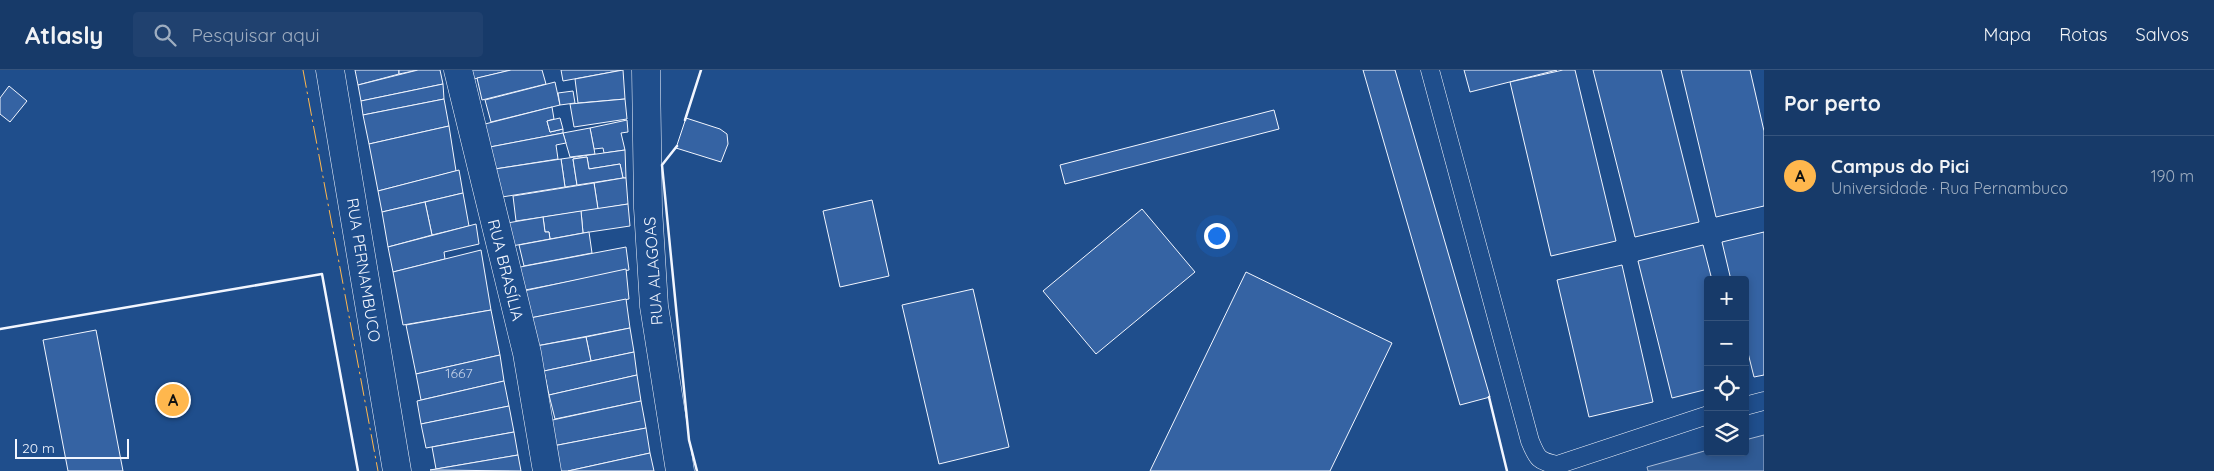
<!DOCTYPE html>
<html lang="pt">
<head>
<meta charset="utf-8">
<style>
	body { margin:0; font-family:Quicksand,sans-serif; background:#20416f; color:#f1f3f6 }
	.controls { position:absolute; right:15px; bottom:15px; display:grid; overflow:hidden; border-radius:5px; box-shadow:0 2px 8px #0003 }
	.controls button { width:45px; height:45px; display:grid; place-items:center; padding:0; border:0; border-bottom:1px solid #36547d; background:#173a69; color:#f1f3f6; font:25px sans-serif }
	.scale { position:absolute; left:15px; bottom:12px; width:114px; box-sizing:border-box; padding-left:5px; border:2px solid #f2f6ff; border-top:0; font-size:14px; line-height:18px; white-space:nowrap; color:#f2f6ff; -webkit-text-stroke:4px #1f4e8c; paint-order:stroke }
	.you { position:absolute; left:1216px; top:165px; width:18px; height:18px; margin:-12px; border:4px solid #fff; border-radius:50%; background:#1a73e8; box-shadow:0 0 0 8px #1a73e833 }
	.badge { display:grid; place-items:center; width:32px; height:32px; border-radius:50%; background:#ffb74d; color:#111; font-size:16px; font-weight:700 }
	.pin { position:absolute; translate:-50% -50%; border:2px solid #fff; box-shadow:0 1px 5px #0006 }
	.list { margin:0; padding:0; list-style:none }
	h2 { display:flex; justify-content:space-between; align-items:center; height:65px; margin:0; padding:0 20px; font-size:21px }
	h2 small { font-size:16px; font-weight:400; color:#9eadc0 }
	.list li { display:grid; grid-template-columns:32px 1fr auto; gap:15px; align-items:center; box-sizing:border-box; height:80px; padding:0 20px; border-top:1px solid #36547d }
	.list b { display:block; font-size:19px; white-space:nowrap }
	.list p { margin:0; font-size:16px; white-space:nowrap; color:#9eadc0 }
	.list em { font-size:16px; font-style:normal; color:#9eadc0 }
	.icon { flex:none; width:28px; height:28px; fill:none; stroke:currentColor; stroke-width:2; stroke-linecap:round; stroke-linejoin:round }
	.map { position:relative; flex:none; width:1764px; height:401px; overflow:hidden }
	header { display:flex; align-items:center; gap:30px; box-sizing:border-box; height:70px; padding:0 25px; background:#173a69; border-bottom:1px solid #36547d }
	header strong { font-size:24px }
	nav { display:flex; gap:28px; margin-inline-start:auto; font-size:18px }
	.search { width:350px; height:45px; background:#20416f; display:flex; align-items:center; gap:12px; box-sizing:border-box; padding:0 18px; border-radius:5px; color:#9eadc0; font-size:19px }
	main { display:flex }
	aside { flex:1; background:#173a69 }
	.map>svg:first-child { display:block }
</style>
</head>
<body>
<header>
<strong>Atlasly</strong>
<div class="search"><svg class="icon" aria-label="search" viewBox="0 0 24 24"><circle cx="10" cy="10" r="6"/><path d="M15 15l6 6"/></svg>Pesquisar aqui</div>
<nav><a>Mapa</a><a>Rotas</a><a>Salvos</a></nav>
</header>
<main>
<div class="map">
<svg width="1764" height="401" viewBox="0 0 1764 401">
	<rect width="100%" height="100%" fill="#1f4e8c"/>
	<path fill="#305b95" stroke="#a8bbd7" d="M1764,365v36h-116l-1,-4 61,-17v2h37v-12z"/>
	<g fill="#3563a3" stroke="#f2f6ff">
		<path d="M355,0h44v4l-41,11z"/>
		<path d="M399,0h19l-19,4z"/>
		<path d="M418,0h22l3,14 -82,17 -3,-16z"/>
		<path d="M472,0h39l-37,9z"/>
		<path d="M511,0h31l4,14 -64,16 -5,-22z"/>
		<path d="M561,0h62l-60,11z"/>
		<path d="M623,0l2,29 -47,4 -3,-24z"/>
		<path d="M1363,0h32l95,327 -30,8z"/>
		<path d="M1464,0h93l-87,22z"/>
		<path d="M1563,0h12l41,171 -65,15 -41,-174z"/>
		<path d="M1593,0h68l38,152 -64,15z"/>
		<path d="M1681,0h69l14,61v75l-48,11z"/>
		<path d="M555,12l5,23 -69,17 -6,-22z"/>
		<path d="M443,14l1,15 -81,16 -2,-14z"/>
		<path d="M9,16l18,15 -17,21 -10,-8v-16z"/>
		<path d="M573,21l2,12 -15,2 -2,-12z"/>
		<path d="M444,29l5,27 -80,18 -6,-29z"/>
		<path d="M625,29l2,20 -53,8 -4,-23z"/>
		<path d="M552,37l2,12 -7,2 3,11 13,-3v4l-73,14 -5,-23z"/>
		<path d="M1274,40l5,19 -214,55 -5,-19z"/>
		<path d="M560,48l3,11 -13,3 -3,-11z"/>
		<path d="M686,48l34,11 7,5 1,10 -7,18 -45,-14z"/>
		<path d="M627,50l1,12 -7,1 4,17 -21,3 -1,-5 -9,1 -4,-21z"/>
		<path d="M449,56l7,45 -78,20 -9,-47z"/>
		<path d="M590,58l5,26 -25,3 -7,-24z"/>
		<path d="M563,63l3,10 -10,2 2,14 -63,10 -5,-22z"/>
		<path d="M625,80l1,28h-3l-3,-14 -31,5 -2,-12 -14,2 4,26 -12,2 -4,-28z"/>
		<path d="M587,87l2,12 31,-5 3,14 -46,7 -4,-26z"/>
		<path d="M561,89l4,28 -63,10 -7,-28z"/>
		<path d="M459,100l4,23 -81,19 -4,-21z"/>
		<path d="M623,108h3l2,26 -30,5 -4,-26z"/>
		<path d="M594,113l4,26 -82,12 -3,-25z"/>
		<path d="M463,123l6,33 -37,9 -7,-33z"/>
		<path d="M872,130l17,76 -49,11 -17,-76z"/>
		<path d="M425,132l7,33 -44,12 -6,-35z"/>
		<path d="M628,134l2,22 -47,7 -2,-22z"/>
		<path d="M1142,139l53,63 -99,82 -53,-63z"/>
		<path d="M581,141l2,22 -33,6 -1,-7h-4l-2,-15z"/>
		<path d="M543,147l2,15h4l1,7 -38,7 -5,-23z"/>
		<path d="M476,154l3,20 -35,8 1,7 -52,13 -5,-25z"/>
		<path d="M589,162l3,21 -68,13 -5,-21z"/>
		<path d="M1764,162v143l-10,2 -9,-36v-61h-14l-9,-38z"/>
		<path d="M1703,175l9,35h-4v109l-36,9 -34,-137z"/>
		<path d="M626,177l3,23 -109,21 -5,-23z"/>
		<path d="M481,180l10,60 -88,15 -10,-53z"/>
		<path d="M1622,195l31,137 -64,15 -32,-137z"/>
		<path d="M626,199l3,30 -104,20 -6,-27z"/>
		<path d="M1246,202l146,71 -62,128h-180z"/>
		<path d="M973,219l36,158 -70,17 -37,-159z"/>
		<path d="M626,229l4,29 -99,19 -6,-28z"/>
		<path d="M491,240l9,45 -84,19 -10,-49z"/>
		<path d="M630,258l4,24 -43,9 -5,-24z"/>
		<path d="M96,260l27,141h-55l-25,-131z"/>
		<path d="M586,267l5,24 -47,10 -13,-24z"/>
		<path d="M634,282l3,23 -88,20 -5,-24z"/>
		<path d="M500,285l4,26 -83,19 -5,-26z"/>
		<path d="M637,305l4,26 -86,18 -6,-24z"/>
		<path d="M504,311l5,25 -88,18 -4,-23z"/>
		<path d="M641,331l5,27 -93,18 -5,-25z"/>
		<path d="M509,336l5,26 -88,16 -5,-24z"/>
		<path d="M646,358l4,25 -82,18h-9l-6,-25z"/>
		<path d="M514,362l4,23 -82,14 -4,-22z"/>
		<path d="M650,383l4,18h-86z"/>
		<path d="M518,385l3,16 -91,-1 6,-1z"/>
	</g>
	<g fill="none" stroke-linecap="round" stroke-linejoin="round">
		<defs>
			<g id="service">
				<path d="M1430,0l100,371c7,17 8,20 27,24l151,-50"/>
				<path d="M1745,336l19,-5"/>
			</g>
			<g id="minor">
				<path d="M458,0l69,283 20,118"/>
				<path d="M646,0l2,138 6,98 26,165"/>
			</g>
			<path id="tertiary" d="M330,0l67,401"/>
		</defs>
		<use href="#service" stroke="#f2f6ff" stroke-width="19"/>
		<use href="#minor" stroke="#f2f6ff" stroke-width="29"/>
		<use href="#tertiary" stroke="#f2f6ff" stroke-width="29"/>
		<use href="#service" stroke="#1f4e8c" stroke-width="18"/>
		<use href="#minor" stroke="#1f4e8c" stroke-width="28"/>
		<use href="#tertiary" stroke="#1f4e8c" stroke-width="28"/>
		<g stroke="#f2f6ff" stroke-width="2.5">
			<path d="M685,50l16,-50"/>
			<path d="M677,76l-15,19 27,275 8,31"/>
			<path d="M0,259l322,-55 36,197"/>
			<path d="M1489,327l18,74"/>
		</g>
		<path stroke="#ffb74d" stroke-width="1" stroke-dasharray="18 4 2.5 4" stroke-linecap="butt" d="M303,0l75,401"/>
	</g>
	<g text-anchor="middle" dominant-baseline="central" stroke-width="4" stroke-linejoin="round" paint-order="stroke">
		<g font-size="14" fill="#c3d1e8">
			<text x="459" y="303">1667</text>
		</g>
		<g font-size="16" fill="#f2f6ff" stroke="#1f4e8c">
			<text transform="translate(364 200) rotate(81)">RUA PERNAMBUCO</text>
			<text transform="translate(506 200) rotate(76)">RUA BRASÍLIA</text>
			<text transform="translate(653 201) rotate(-94)">RUA ALAGOAS</text>
		</g>
	</g>
</svg>
<div class="controls">
<button>+</button>
<button>−</button>
<button><svg class="icon" aria-label="locate" viewBox="0 0 24 24"><circle cx="12" cy="12" r="6"/><path d="M12 2v4M12 18v4M2 12h4M18 12h4"/></svg></button>
<button><svg class="icon" aria-label="layers" viewBox="0 0 24 24"><path d="M12 4l9 5-9 5-9-5zM3 14l9 5 9-5"/></svg></button>
</div>
<div class="scale">20 m</div>
<div class="you"></div>
<div class="pin badge" style="left:173px;top:330px">A</div>
</div>
<aside>
<h2>Por perto<small></small></h2>
<ul class="list">
<li><span class="badge">A</span><div><b>Campus do Pici</b><p>Universidade · Rua Pernambuco</p></div><em>190 m</em></li>
</ul>
</aside>
</main>
</body>
</html>
